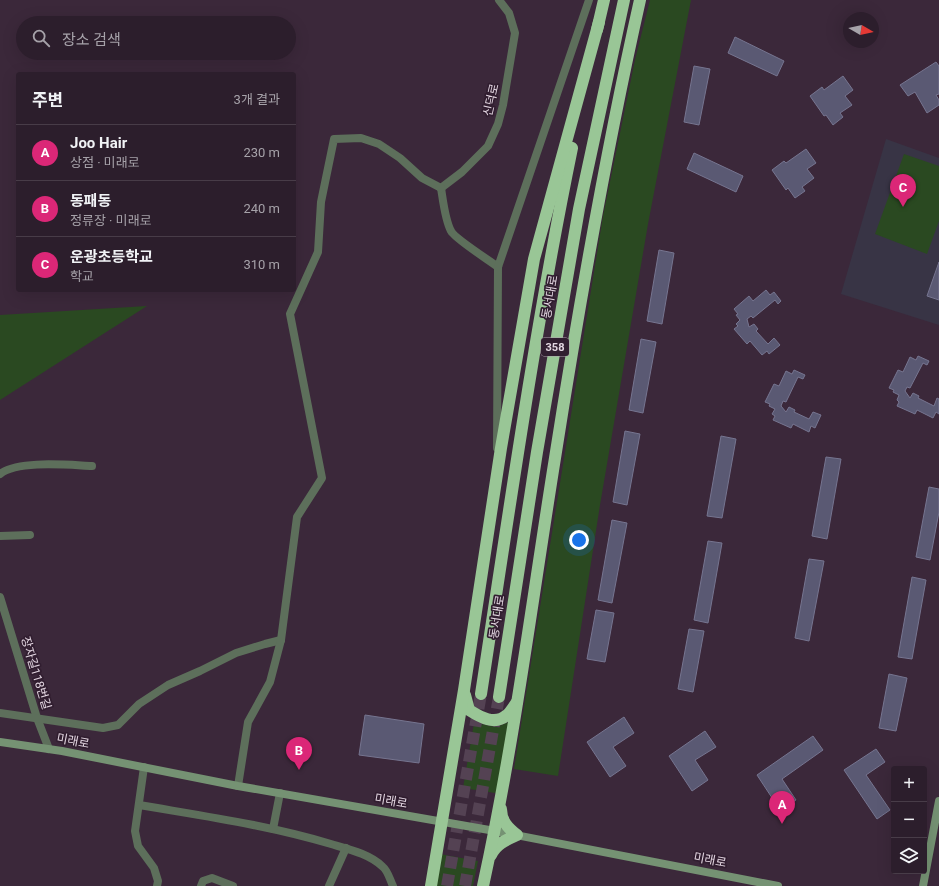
<!DOCTYPE html>
<html lang="ko">
<head>
<meta charset="utf-8">
<style>
	body { margin:0; font-family:Roboto,"Noto Sans KR",sans-serif; background:#382b38; color:#f1f3f6 }
	.controls { position:absolute; right:12px; bottom:12px; display:grid; overflow:hidden; border-radius:4px; box-shadow:0 4px 16px #0002 }
	.controls button { width:36px; height:36px; display:grid; place-items:center; padding:0; border:0; border-bottom:1px solid #483c48; background:#2c1e2c; color:#f1f3f6; font:20px sans-serif }
	.compass { position:absolute; left:843px; top:12px; width:36px; height:36px; border-radius:50%; background:#2c1e2c; box-shadow:0 4px 16px #0002; rotate:99deg }
	.you { position:absolute; left:579px; top:540px; width:14px; height:14px; margin:-10px; border:3px solid #fff; border-radius:50%; background:#1a73e8; box-shadow:0 0 0 6px #1a73e833 }
	.badge { display:grid; place-items:center; width:26px; height:26px; border-radius:50%; background:#db2777; color:#fff; font-size:13px; font-weight:700 }
	.pin { position:absolute; translate:-50% -33px; filter:drop-shadow(0 1px 2px #0008) }
	.pin::after { content:''; position:absolute; top:21px; width:14px; height:12px; background:inherit; clip-path:polygon(0 0,100% 0,50% 100%) }
	.list { margin:0; padding:0; list-style:none }
	h2 { display:flex; justify-content:space-between; align-items:center; height:52px; margin:0; padding:0 16px; font-size:17px }
	h2 small { font-size:13px; font-weight:400; color:#a6a2a9 }
	.list li { display:grid; grid-template-columns:26px 1fr auto; gap:12px; align-items:center; box-sizing:border-box; height:56px; padding:0 16px; border-top:1px solid #483c48 }
	.list b { display:block; font-size:15px; white-space:nowrap }
	.list p { margin:0; font-size:13px; white-space:nowrap; color:#a6a2a9 }
	.list em { font-size:13px; font-style:normal; color:#a6a2a9 }
	.icon { flex:none; width:22px; height:22px; fill:none; stroke:currentColor; stroke-width:2; stroke-linecap:round; stroke-linejoin:round }
	.map { position:relative; flex:none; width:939px; height:886px; overflow:hidden }
	.search { position:absolute; background:#2c1e2c; box-shadow:0 4px 16px #0002; left:16px; top:16px; width:280px; height:44px; display:flex; align-items:center; gap:10px; box-sizing:border-box; padding:0 14px; border-radius:22px; color:#a6a2a9; font-size:15px }
	.panel { position:absolute; background:#2c1e2c; box-shadow:0 4px 16px #0002; left:16px; top:72px; width:280px; height:220px; border-radius:4px }
	.map>svg:first-child { display:block }
</style>
</head>
<body>
<div class="map">
<svg width="939" height="886" viewBox="0 0 939 886">
	<rect width="100%" height="100%" fill="#3b283a"/>
	<path fill="#383445" d="M886,139l53,19v167l-98,-31z"/>
	<g fill="#2a4921">
		<path d="M650,0h41l-43,224 -48,281 -42,271 -44,-7 89,-553 32,-156z"/>
		<path d="M904,154l35,12v55l-12,33 -52,-20z"/>
		<path d="M147,306l-147,94v-85z"/>
		<path d="M509,722l-11,69 -3,2 -32,-5 11,-65 23,4z"/>
		<path d="M440,854l38,7 -5,25h-39z"/>
	</g>
	<g fill="#5a5973" stroke="#767590">
		<path d="M735,37l49,24 -7,15 -49,-23z"/>
		<path d="M936,62l3,4v28l-3,1 3,5v5l-12,8 -12,-21 -7,4 -8,-11z"/>
		<path d="M694,66l16,3 -11,56 -15,-3z"/>
		<path d="M843,76l10,14 -8,6 7,9 -12,8 3,4 -10,8 -7,-10 -2,1 -14,-20 12,-9 2,3z"/>
		<path d="M806,149l10,14 -9,6 7,9 -12,9 3,4 -10,7 -7,-10 -2,2 -14,-20 12,-9 2,2z"/>
		<path d="M694,153l49,23 -7,16 -49,-23z"/>
		<path d="M659,250l15,3 -12,71 -15,-3z"/>
		<path d="M939,262v38l-12,-4z"/>
		<path d="M766,290l4,5 4,-3 7,9 -3,3 -3,-4 -22,18 -2,-2 -4,3 2,8 5,-3 4,5 -2,2 12,13 6,-6 6,7 -11,9 -2,-3 -5,4 -12,-14 -3,3 -13,-15 4,-3 -2,-2 4,-4 -4,-5 2,-1 -4,-5 15,-13 4,5z"/>
		<path d="M641,339l15,3 -13,71 -14,-3z"/>
		<path d="M918,356l11,5 -2,4 -4,-2 -13,25 -3,-1 -2,4 5,7 3,-5 6,3 -1,2 16,8 3,-8 2,1v15l-3,-2 -3,6 -16,-8 -2,4 -18,-8 2,-4 -2,-2 2,-5 -6,-3 1,-2 -5,-2 9,-18 5,2 7,-15 6,3z"/>
		<path d="M794,370l11,5 -2,4 -5,-2 -12,25 -3,-1 -2,5 5,6 3,-5 6,3 -1,2 15,7 4,-7 8,3 -6,13 -4,-2 -2,6 -16,-8 -2,4 -18,-8 2,-4 -3,-2 3,-5 -6,-3 1,-2 -5,-2 9,-18 5,2 7,-15 6,3z"/>
		<path d="M625,431l15,3 -13,71 -14,-3z"/>
		<path d="M721,436l15,3 -14,79 -15,-2z"/>
		<path d="M826,457l15,2 -14,80 -15,-3z"/>
		<path d="M929,487l10,2v23l-9,48 -14,-3z"/>
		<path d="M612,520l15,3 -15,80 -14,-3z"/>
		<path d="M708,541l14,2 -14,80 -14,-3z"/>
		<path d="M809,559l15,2 -15,80 -14,-3z"/>
		<path d="M912,577l14,3 -14,79 -14,-2z"/>
		<path d="M596,610l18,3 -9,49 -18,-3z"/>
		<path d="M689,629l15,2 -11,61 -15,-3z"/>
		<path d="M889,674l18,4 -11,53 -17,-3z"/>
		<path d="M365,715l59,9 -5,39 -60,-8z"/>
		<path d="M624,717l10,16 -21,14 13,19 -16,11 -23,-35z"/>
		<path d="M705,731l11,16 -21,13 13,20 -16,11 -23,-35z"/>
		<path d="M813,736l10,14 -41,29 14,21 -16,10 -23,-35z"/>
		<path d="M876,749l9,13 -19,13 24,35 -13,9 -33,-49z"/>
	</g>
	<g fill="none" stroke-linecap="round" stroke-linejoin="round">
		<g stroke="#544253" stroke-width="12" stroke-dasharray="12 6" stroke-linecap="butt">
			<path d="M447,886l34,-192"/>
			<path d="M465,886l34,-189"/>
		</g>
		<g stroke="#5d6f5b" stroke-width="8">
			<path d="M441,188l21,-16 26,-26 10,-22 5,-19 12,-72 -6,-20 -10,-13"/>
			<path d="M441,188c2,12 4,32 10,43 4,8 38,29 47,36"/>
			<path d="M497,448l1,-181 91,-267"/>
			<path d="M0,474c18,-14 68,-9 92,-8"/>
			<path d="M0,536l30,-1"/>
			<path d="M0,597l37,121 12,31"/>
			<path d="M0,713l103,15 15,-3 21,-21 29,-19 32,-14 36,-18 29,-9 16,-4"/>
			<path d="M144,767l-9,64 3,15 16,22 4,13 -1,5"/>
			<path d="M238,786l10,-64 22,-40 11,-42 16,-123 25,-39 -32,-164 28,-62 3,-50 13,-63 27,-1 18,6 21,14 22,20 19,10"/>
			<path d="M139,805c64,11 129,20 192,39 17,5 39,10 52,23 5,4 7,13 10,19"/>
			<path d="M273,829l7,-36"/>
			<path d="M201,886l2,-5 9,-3 21,8"/>
			<path d="M329,886l17,-38"/>
		</g>
		<g stroke="#759273" stroke-width="8">
			<path d="M0,742l62,9 176,35 257,45 283,55"/>
			<path d="M923,886l16,-85"/>
		</g>
		<g stroke="#99c696" stroke-width="12">
			<path d="M597,30l7,-30"/>
			<path d="M481,694c28,-182 54,-366 91,-546"/>
			<path d="M465,695l4,15c11,7 26,16 38,5 4,-3 7,-9 10,-13"/>
			<path d="M499,697l38,-245 42,-243 45,-209"/>
			<path d="M491,855c5,-11 15,-15 26,-20 -9,-7 -16,-14 -16,-26"/>
			<path d="M431,886l33,-196 37,-242 33,-189 65,-237"/>
			<path d="M483,886c31,-142 49,-285 72,-428 24,-153 51,-307 85,-458"/>
		</g>
	</g>
	<g text-anchor="middle" dominant-baseline="central" stroke-width="3.5" stroke-linejoin="round" paint-order="stroke">
		<rect fill="#311e30" stroke="#ae9fac" stroke-width="1" x="541" y="338" width="28" height="18" rx="3"/>
		<g font-size="11" font-weight="bold" fill="#e3d6e1">
			<text x="555" y="347">358</text>
		</g>
		<g font-size="12" fill="#e3d6e1" stroke="#311e30">
			<text transform="translate(491 100) rotate(-77)">신덕로</text>
			<text transform="translate(550 297) rotate(-80)">동서대로</text>
			<text transform="translate(497 617) rotate(-81)">동서대로</text>
			<text transform="translate(36 673) rotate(73)">장자길118번길</text>
			<text transform="translate(73 741) rotate(11)">미래로</text>
			<text transform="translate(391 801) rotate(10)">미래로</text>
			<text transform="translate(710 860) rotate(11)">미래로</text>
		</g>
	</g>
</svg>
<div class="controls">
<button>+</button>
<button>−</button>
<button><svg class="icon" aria-label="layers" viewBox="0 0 24 24"><path d="M12 4l9 5-9 5-9-5zM3 14l9 5 9-5"/></svg></button>
</div>
<svg class="compass" viewBox="-18 -18 36 36"><path d="M0-13l5 13h-10z" fill="#e53935"/><path d="M0 13l5-13h-10z" fill="#a6a2a9"/></svg>
<div class="you"></div>
<div class="pin badge" style="left:782px;top:824px">A</div>
<div class="pin badge" style="left:299px;top:770px">B</div>
<div class="pin badge" style="left:903px;top:207px">C</div>
<div class="search"><svg class="icon" aria-label="search" viewBox="0 0 24 24"><circle cx="10" cy="10" r="6"/><path d="M15 15l6 6"/></svg>장소 검색</div>
<section class="panel">
<h2>주변<small>3개 결과</small></h2>
<ul class="list">
<li><span class="badge">A</span><div><b>Joo Hair</b><p>상점 · 미래로</p></div><em>230 m</em></li>
<li><span class="badge">B</span><div><b>동패동</b><p>정류장 · 미래로</p></div><em>240 m</em></li>
<li><span class="badge">C</span><div><b>운광초등학교</b><p>학교</p></div><em>310 m</em></li>
</ul>
</section>
</div>
</body>
</html>
